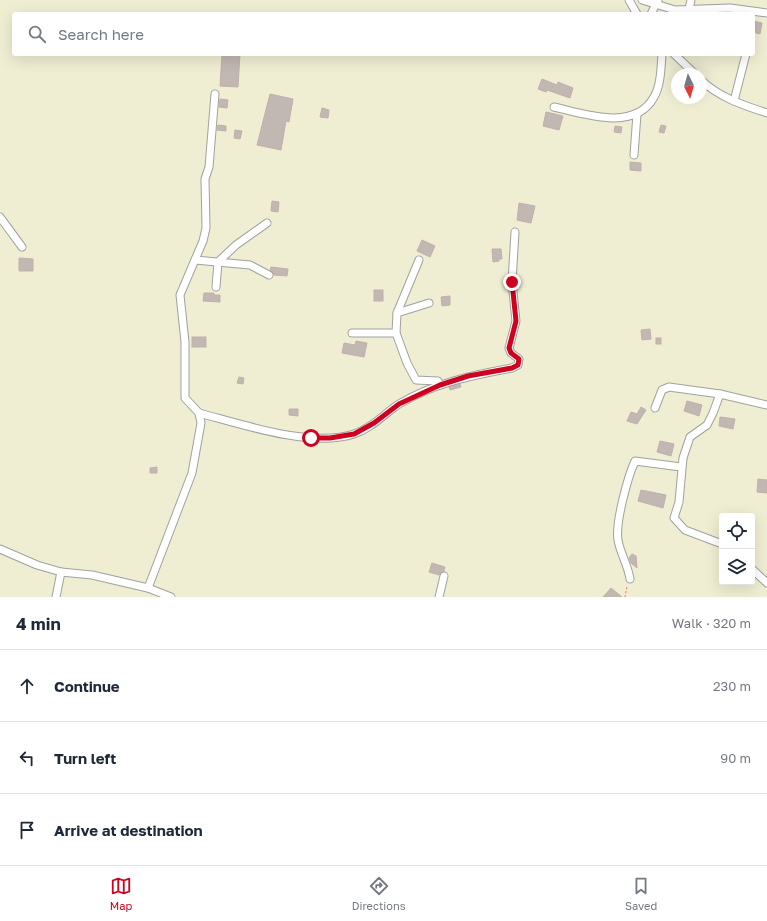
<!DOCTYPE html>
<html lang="en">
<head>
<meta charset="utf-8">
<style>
	body { margin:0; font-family:"Golos Text",sans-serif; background:#f6f6f7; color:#1f2937 }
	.controls { position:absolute; right:12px; bottom:12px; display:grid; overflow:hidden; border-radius:4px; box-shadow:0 4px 16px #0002 }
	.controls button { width:36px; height:36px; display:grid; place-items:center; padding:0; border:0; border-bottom:1px solid #e0e1e3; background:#fff; color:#1f2937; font:20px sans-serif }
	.compass { position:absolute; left:671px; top:68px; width:36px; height:36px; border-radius:50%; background:#fff; box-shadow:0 4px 16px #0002; rotate:175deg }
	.stop { position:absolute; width:12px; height:12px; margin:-9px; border:3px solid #ce021f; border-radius:50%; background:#fff }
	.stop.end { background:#ce021f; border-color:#fff; box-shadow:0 1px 4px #0008 }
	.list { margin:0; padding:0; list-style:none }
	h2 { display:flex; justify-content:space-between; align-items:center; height:52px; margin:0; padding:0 16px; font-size:17px }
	h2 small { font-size:13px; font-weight:400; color:#747a83 }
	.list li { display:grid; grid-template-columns:26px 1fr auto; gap:12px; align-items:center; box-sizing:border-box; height:72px; padding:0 16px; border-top:1px solid #e0e1e3 }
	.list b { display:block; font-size:15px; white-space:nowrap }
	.list em { font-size:13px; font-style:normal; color:#747a83 }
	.icon { flex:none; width:22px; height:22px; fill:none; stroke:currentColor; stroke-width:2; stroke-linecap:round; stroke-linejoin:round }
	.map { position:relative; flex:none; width:767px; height:597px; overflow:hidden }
	.search { position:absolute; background:#fff; box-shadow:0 4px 16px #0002; left:12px; right:12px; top:12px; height:44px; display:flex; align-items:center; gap:10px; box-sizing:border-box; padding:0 14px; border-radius:4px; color:#747a83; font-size:15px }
	.sheet { height:268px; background:#fff }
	nav { display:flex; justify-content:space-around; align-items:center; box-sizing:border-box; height:56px; border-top:1px solid #e0e1e3; background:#fff; font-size:11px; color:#747a83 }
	nav a { display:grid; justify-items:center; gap:2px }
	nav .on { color:#ce021f }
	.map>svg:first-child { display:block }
</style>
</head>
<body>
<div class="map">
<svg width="767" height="597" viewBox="0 0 767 597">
	<rect width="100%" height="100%" fill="#f0ece7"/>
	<path fill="#efedd2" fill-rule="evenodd" d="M0,0h767v597h-767zM14,14h739v40h-739zM677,74h24v24h-24zM722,516h30v66h-30z"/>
	<g fill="#c1b7b3" stroke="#c2b0a9">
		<path d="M753,21l9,2 -2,11 -7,-2z"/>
		<path d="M222,54h18l-2,33 -18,-1z"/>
		<path d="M542,79l15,6 1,-3 15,6 -3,10 -23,-8 -1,2 -8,-3z"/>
		<path d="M270,94l23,5 -4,23 -3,-1 -5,29 -24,-5z"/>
		<path d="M220,99l8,1 -1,8 -8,-1z"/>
		<path d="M322,108l7,2 -1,8 -8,-1z"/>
		<path d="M546,112l17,4 -4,14 -16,-4z"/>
		<path d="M218,125l8,1v5l-9,-1z"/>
		<path d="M661,125l5,1 -2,7 -5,-1z"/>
		<path d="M615,126l7,1 -1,6 -7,-1z"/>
		<path d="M235,130l7,1 -2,8 -6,-1z"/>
		<path d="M630,162l11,1v8l-11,-1z"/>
		<path d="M272,201l7,1 -1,10 -7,-1z"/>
		<path d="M519,203l16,3 -4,17 -14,-3z"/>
		<path d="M422,240l13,6 -5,11 -13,-6z"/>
		<path d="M492,249h9l1,10h-3v2l-6,1z"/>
		<path d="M19,258l14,1v12h-14z"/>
		<path d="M271,267l17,2 -1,7 -13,-1 -4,-5z"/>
		<rect x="374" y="290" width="9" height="11"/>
		<path d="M204,293h10v2h6v7l-17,-1z"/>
		<path d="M450,296v9l-8,1 -1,-9z"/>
		<path d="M650,329l1,10 -9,1 -1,-10z"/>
		<rect x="192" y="337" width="14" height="10"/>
		<rect x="656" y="338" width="5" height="6"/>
		<path d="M356,341l11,2 -3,14 -22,-4 2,-10 11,2z"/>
		<path d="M239,377l5,1 -1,6 -6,-1z"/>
		<path d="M460,384l1,3 -11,3 -1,-3z"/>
		<path d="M687,401l15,4 -3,11 -15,-5z"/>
		<path d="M641,407l5,3 -9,14 -10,-3 4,-9 6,2z"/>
		<path d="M289,409h9v7l-9,-1z"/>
		<path d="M720,417l15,2 -2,10 -14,-3z"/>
		<path d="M660,441l14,3 -3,12 -14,-4z"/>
		<path d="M157,467v6h-7v-5z"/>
		<path d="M758,479l9,1v13l-10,-1z"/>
		<path d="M641,490l25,5 -3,13 -25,-7z"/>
		<path d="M632,554l4,2 1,12 -6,-5 -2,-5z"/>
		<path d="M432,563l13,4 -1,4 -5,4 -10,-3z"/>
		<path d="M611,588l11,9h-19z"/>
	</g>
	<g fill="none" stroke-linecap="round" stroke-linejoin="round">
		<defs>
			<g id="street">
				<path d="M629,0l8,14"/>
				<path d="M642,0l33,10 55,-2 37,5"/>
				<path d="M689,9l2,-9"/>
				<path d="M651,14l7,-14"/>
				<path d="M674,54l21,20"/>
				<path d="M701,80c19,18 42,25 66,33"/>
				<path d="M734,101l12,-47"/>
				<path d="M554,107c30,7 81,25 100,-10 7,-12 7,-30 8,-43"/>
				<path d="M634,155l3,-41"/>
				<path d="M0,217l22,30"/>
				<path d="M195,260l55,5 19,10"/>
				<path d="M419,260l-22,53 -1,20 11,30 9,17 22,1 2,4"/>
				<path d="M216,287l2,-25 18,-17 31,-22"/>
				<path d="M397,313l32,-10"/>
				<path d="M352,333h44"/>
				<path d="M655,408l7,-18 7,-3 51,7"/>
				<path d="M199,413c42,11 112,35 155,21 18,-6 30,-20 45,-30 35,-21 74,-29 113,-36l6,-3 1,-6 -8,-6 -2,-5 7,-27 -4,-39 3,-50"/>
				<path d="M722,544l-37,-14 -11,-12 5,-16 4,-44 7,-21 17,-12 6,-12 7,-19 47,11"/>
				<path d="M0,549l37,16 24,7 31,3 56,13 23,9"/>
				<path d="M752,569l15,14"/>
				<path d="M630,579c-2,-14 -10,-26 -12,-39 -3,-17 10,-64 17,-79l46,6"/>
				<path d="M148,588l44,-115 9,-50 -2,-10 -14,-15v-56l-5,-47 23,-54 3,-13 -1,-49 4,-12 6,-73"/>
				<path d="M56,597l5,-25"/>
				<path d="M439,597l5,-21"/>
			</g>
		</defs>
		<use href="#street" stroke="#a1a1a1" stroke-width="9"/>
		<path stroke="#f86f75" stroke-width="1" stroke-dasharray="2 2" stroke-linecap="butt" d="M625,597l2,-11"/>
		<use href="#street" stroke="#fff" stroke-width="7"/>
	</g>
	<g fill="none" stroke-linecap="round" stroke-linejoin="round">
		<path stroke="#ce021f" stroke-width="5" d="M311,438h19l24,-4 20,-11 25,-19 41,-19 28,-9 44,-8 6,-3 1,-6 -8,-6 -2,-5 7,-27 -4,-39"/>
	</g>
</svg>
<div class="controls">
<button><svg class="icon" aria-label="locate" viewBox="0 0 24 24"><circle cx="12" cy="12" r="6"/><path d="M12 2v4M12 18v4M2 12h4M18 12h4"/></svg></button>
<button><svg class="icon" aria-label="layers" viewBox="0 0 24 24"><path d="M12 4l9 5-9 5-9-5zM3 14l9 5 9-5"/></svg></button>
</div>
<svg class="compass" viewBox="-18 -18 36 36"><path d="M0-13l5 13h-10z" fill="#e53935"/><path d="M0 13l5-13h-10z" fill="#747a83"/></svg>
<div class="stop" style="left:311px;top:438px"></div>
<div class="stop end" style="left:512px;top:282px"></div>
<div class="search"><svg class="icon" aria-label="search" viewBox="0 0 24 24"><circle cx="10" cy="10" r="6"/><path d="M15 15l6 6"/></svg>Search here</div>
</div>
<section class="sheet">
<h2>4 min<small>Walk · 320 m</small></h2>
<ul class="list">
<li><svg class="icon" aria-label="ahead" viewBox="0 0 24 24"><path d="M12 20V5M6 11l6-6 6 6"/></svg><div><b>Continue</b></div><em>230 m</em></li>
<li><svg class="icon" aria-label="left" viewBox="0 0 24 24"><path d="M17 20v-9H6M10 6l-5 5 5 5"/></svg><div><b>Turn left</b></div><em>90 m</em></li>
<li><svg class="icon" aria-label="arrive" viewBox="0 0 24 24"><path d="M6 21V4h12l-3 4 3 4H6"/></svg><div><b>Arrive at destination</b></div></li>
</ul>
</section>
<nav>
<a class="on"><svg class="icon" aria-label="map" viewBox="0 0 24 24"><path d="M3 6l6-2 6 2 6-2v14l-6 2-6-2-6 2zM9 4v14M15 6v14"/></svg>Map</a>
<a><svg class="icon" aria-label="directions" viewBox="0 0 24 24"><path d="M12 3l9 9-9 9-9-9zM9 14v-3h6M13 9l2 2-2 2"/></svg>Directions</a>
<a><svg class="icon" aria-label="saved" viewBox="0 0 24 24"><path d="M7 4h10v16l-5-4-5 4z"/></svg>Saved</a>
</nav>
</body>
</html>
